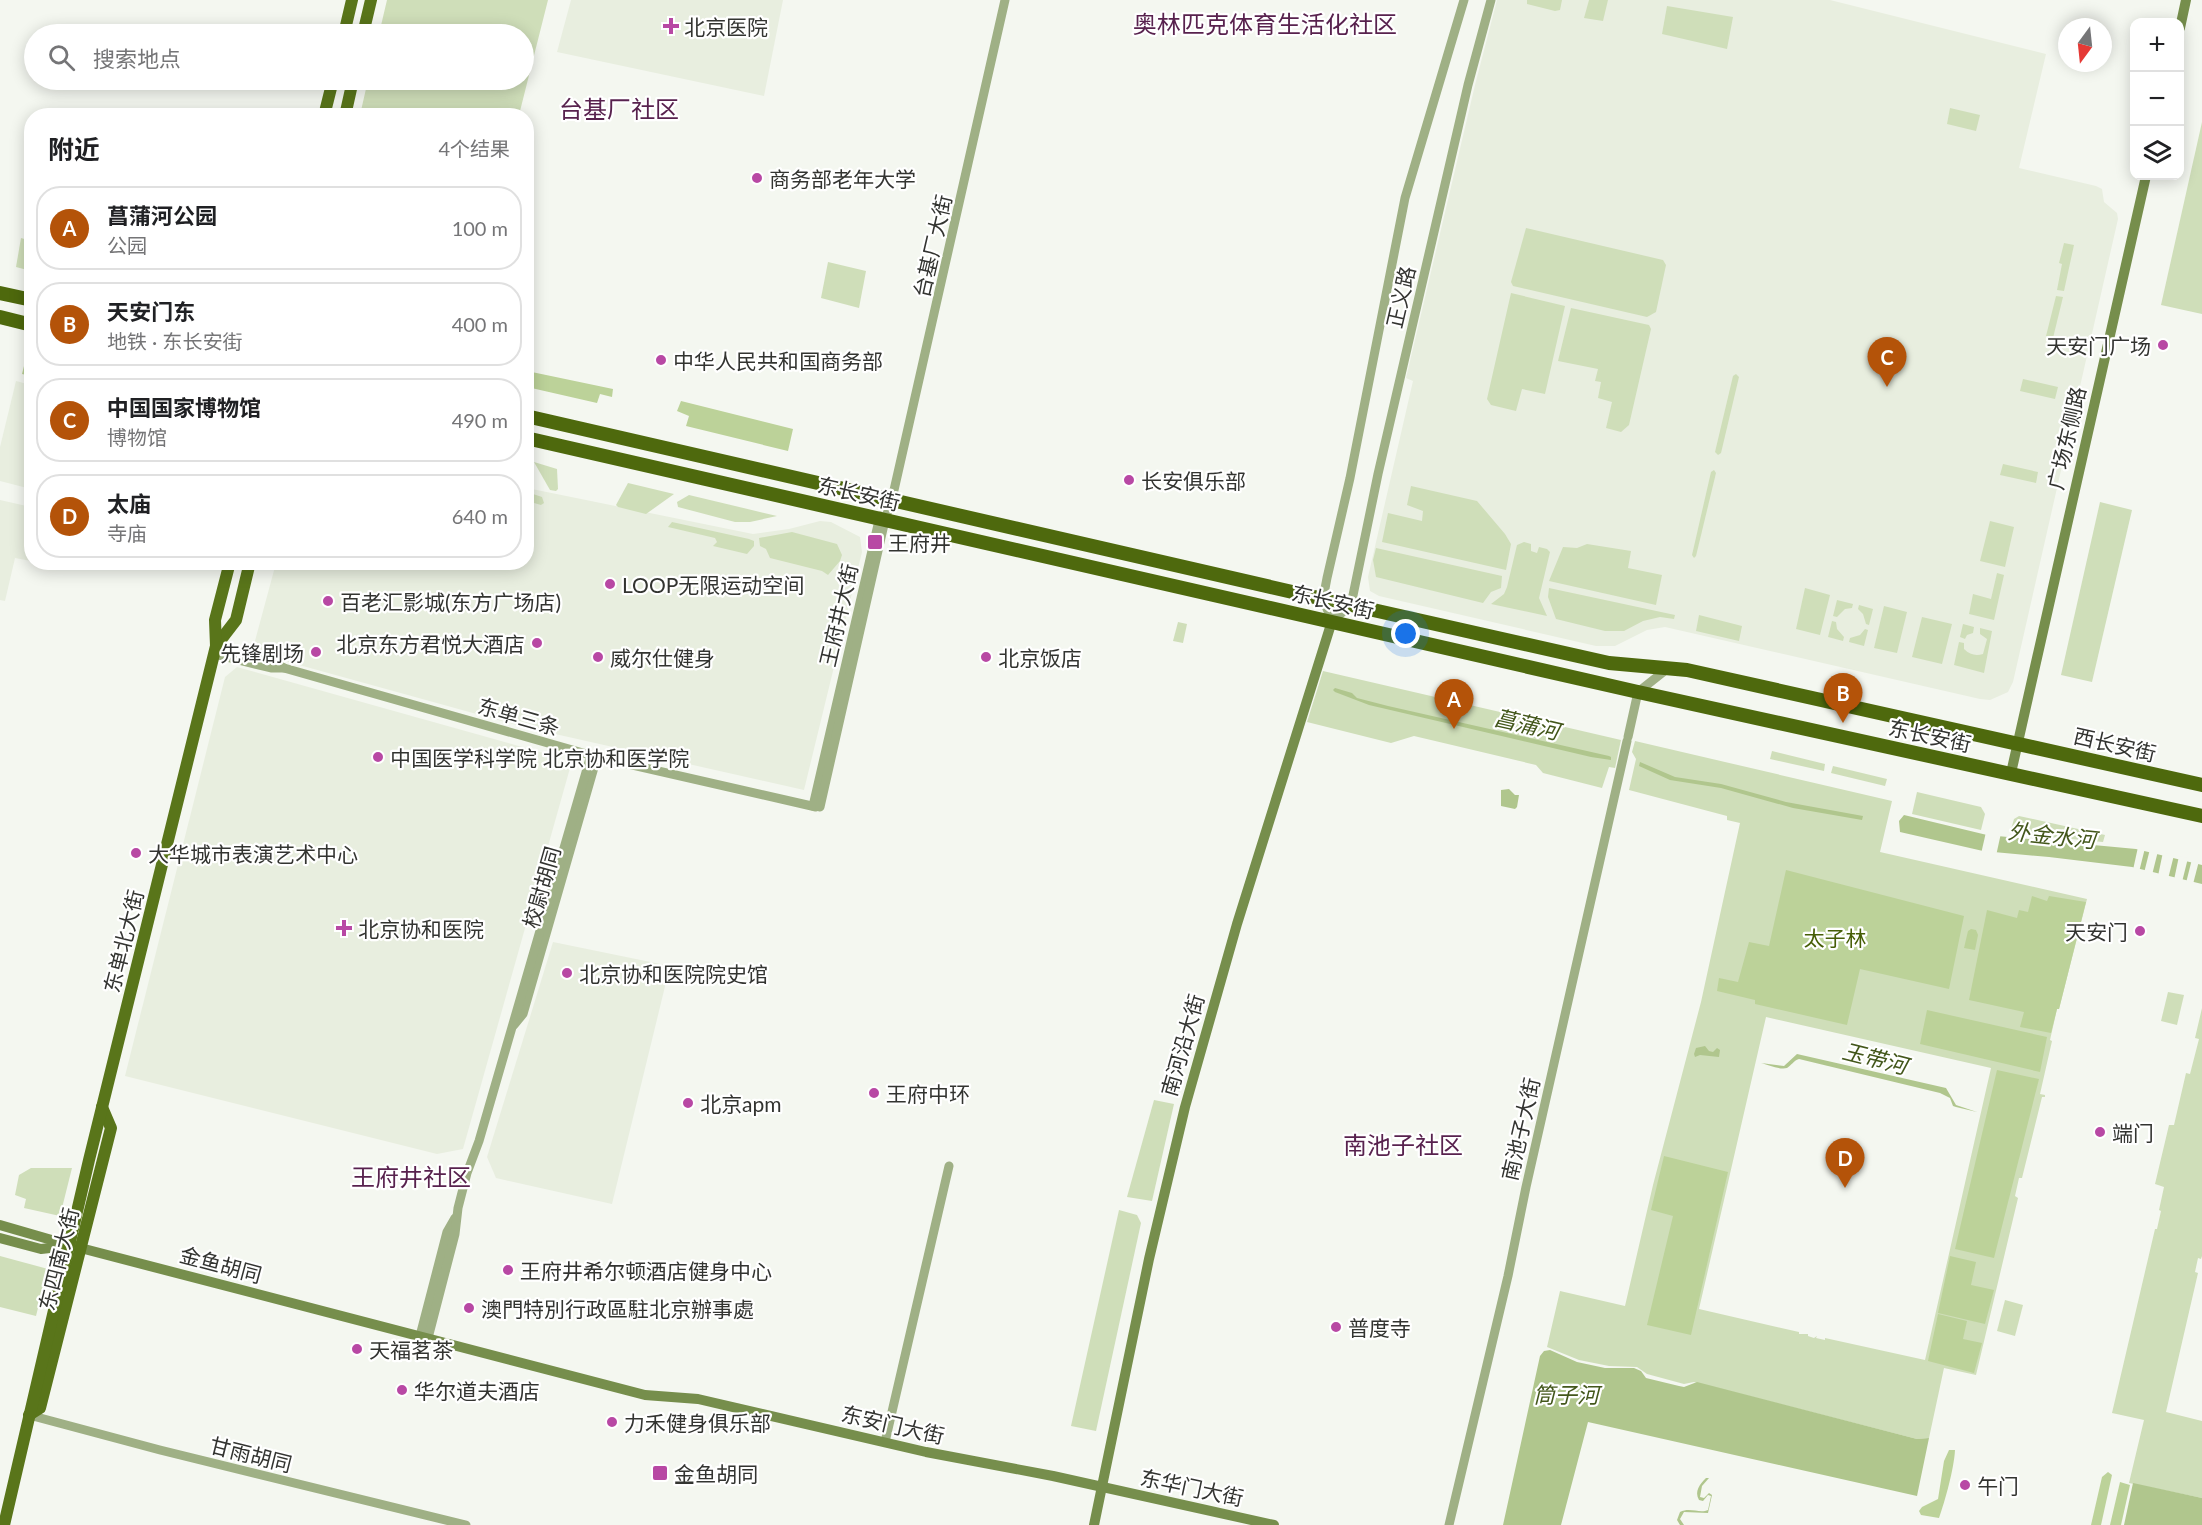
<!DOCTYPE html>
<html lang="zh">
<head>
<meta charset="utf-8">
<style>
	body { margin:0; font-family:Lato,"Noto Sans SC",sans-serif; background:#f6f6f6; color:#202124 }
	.controls { position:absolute; right:18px; top:18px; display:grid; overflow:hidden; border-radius:12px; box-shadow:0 3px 15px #0003 }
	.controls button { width:54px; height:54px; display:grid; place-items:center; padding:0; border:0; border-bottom:2px solid #e0e0e0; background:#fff; color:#202124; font:30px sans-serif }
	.compass { position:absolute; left:2058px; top:18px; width:54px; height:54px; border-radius:50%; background:#fff; box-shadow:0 3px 15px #0003; rotate:195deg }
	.you { position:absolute; left:1406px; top:634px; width:21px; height:21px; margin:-15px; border:4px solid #fff; border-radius:50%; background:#1a73e8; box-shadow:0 0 0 9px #1a73e833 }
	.badge { display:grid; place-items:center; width:39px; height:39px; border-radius:50%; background:#b45309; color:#fff; font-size:20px; font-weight:700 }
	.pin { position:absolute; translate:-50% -50px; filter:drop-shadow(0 2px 3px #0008) }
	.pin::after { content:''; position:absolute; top:32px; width:21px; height:18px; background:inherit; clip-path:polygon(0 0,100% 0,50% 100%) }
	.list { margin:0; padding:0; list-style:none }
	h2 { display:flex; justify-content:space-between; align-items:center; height:78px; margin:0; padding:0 24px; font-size:26px }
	h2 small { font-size:20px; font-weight:400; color:#757577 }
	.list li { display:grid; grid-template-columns:39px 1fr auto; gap:18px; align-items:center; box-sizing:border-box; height:84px; margin:0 12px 12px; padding:0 12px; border:2px solid #e0e0e0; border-radius:24px }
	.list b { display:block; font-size:22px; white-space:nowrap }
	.list p { margin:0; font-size:20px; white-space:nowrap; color:#757577 }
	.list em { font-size:20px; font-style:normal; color:#757577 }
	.icon { flex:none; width:33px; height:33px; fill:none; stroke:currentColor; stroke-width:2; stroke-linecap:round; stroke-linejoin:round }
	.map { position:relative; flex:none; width:2202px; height:1525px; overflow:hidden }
	.search { position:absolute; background:#fff; box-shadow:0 3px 15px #0003; left:24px; top:24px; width:510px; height:66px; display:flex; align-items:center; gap:15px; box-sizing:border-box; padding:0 21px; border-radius:33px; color:#757577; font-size:22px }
	.panel { position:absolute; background:#fff; box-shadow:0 3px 15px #0003; left:24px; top:108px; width:510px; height:462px; border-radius:24px }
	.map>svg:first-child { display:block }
</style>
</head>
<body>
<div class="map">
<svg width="2202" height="1525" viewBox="0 0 2202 1525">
	<rect width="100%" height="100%" fill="#f4f7f0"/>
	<g fill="#e8eedf">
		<path d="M571,0h212l-19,96 -207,-44z"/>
		<path d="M1497,0h333l216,54 -27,114 77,18 6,3 2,13 13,11 1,6 -105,463 -5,10 -18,8 -10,-1 -315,-72 -18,3 -32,16h-19l-217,-50 -9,-5 -2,-14 45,-196 -7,-3 69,-293z"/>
		<path d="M16,381l15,4v104l-31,-8v-34z"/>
		<path d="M527,488l226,46 36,-5 31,-8 11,1 29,15 2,15 -58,238 -280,-63 -272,-75 24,-89 250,-1z"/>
		<path d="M0,500l31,7v54l-16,-3 -10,43 -5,-1z"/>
		<path d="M237,667l310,87 23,14 -107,381 -26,5 -312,-78 100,-399z"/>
		<path d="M553,942l117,24 -58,238 -116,-26 -9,-21z"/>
	</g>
	<g fill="#cfdeb9" fill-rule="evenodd">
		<path d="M387,0h161l-29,115h-159l8,-35h156v-46h-145z"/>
		<path d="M1527,0h35l-2,10 -5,1 -28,-7z"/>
		<path d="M1589,0h19l-5,21 -19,-3z"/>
		<path d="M1667,6l66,11 -6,32 -65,-15z"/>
		<path d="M1950,108l30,7 -4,16 -29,-7z"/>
		<path d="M2202,122v192l-41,-9z"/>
		<path d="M1526,228l137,32 3,5 -10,47 -9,5 -134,-31 -2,-4z"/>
		<path d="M21,238l10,3v30l-15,-4z"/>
		<path d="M2064,243l10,2 -10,46 -7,-1 5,-26 -3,-1z"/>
		<path d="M828,262l38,9 -7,37 -38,-10z"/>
		<path d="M1511,293l54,13 -20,88 -23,-5 -6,22 -25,-6 -4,-6z"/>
		<path d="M2056,296l7,1 -10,41 -7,-2z"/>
		<path d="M1571,308l78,17 2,4 -22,96 -8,7 -15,-4 6,-26 -14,-4 3,-16 -6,-1 3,-12 -40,-8z"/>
		<path d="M1736,374l3,3 -18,76 -3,2 -3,-3 18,-76z"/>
		<path d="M2023,379l35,8 -3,12 -35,-8z"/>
		<path d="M534,462l23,7 1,20 -2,2 -6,-1z"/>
		<path d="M2003,464l35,8 -2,11 -36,-8z"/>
		<path d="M1714,470l2,3 -20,83 -2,2 -2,-3 19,-83z"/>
		<path d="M628,483l46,11 -28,20 -28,-7 -2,-2z"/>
		<path d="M1411,486l66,15 28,33 6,10 -5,26 -124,-28 6,-29 34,8 1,-10 -16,-6z"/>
		<path d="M527,492l15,5 2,6 -3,2 -14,-4z"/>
		<path d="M689,495l88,21 -27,6h-15l-57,-15 -1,-5z"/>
		<path d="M2100,502l32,8 -40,172 -31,-7z"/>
		<path d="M1990,521l24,6 -9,40 -25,-6z"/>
		<path d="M672,522l77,17 5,2v5l-7,8 -34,-8 4,-4 -2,-4 -47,-11z"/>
		<path d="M792,532l45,12 5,11 -2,6 -12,14 -6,-4 -52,-13 -4,-9 -6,-3 -1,-8z"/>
		<path d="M1524,542l7,2v7l6,2 2,-6 8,2 3,3 -11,46 8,18 -56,-12 13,-10 3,-7 10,-42z"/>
		<path d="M1587,544l44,7 -3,17 34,7 -6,30 -107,-24 14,-34 14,1z"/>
		<path d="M1376,548l126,28 -1,12 -10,4 -8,11 -107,-26 -3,-17z"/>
		<path d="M1997,573l7,2 -10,45 -25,-6 4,-20 18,5z"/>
		<path d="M1549,588l126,27 -1,4 -14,-2 -17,4 -19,10h-19l-49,-12 -8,-22z"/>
		<path d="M1805,588l25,7 -10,40 -24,-6z"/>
		<path d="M1837,600l16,4 -1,4 -7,1 -8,8 -4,-1z"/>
		<path d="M1859,605l14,4 -4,16 -3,-1 -3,-10 -5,-5z"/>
		<path d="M1884,606l23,6 -10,41 -23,-5z"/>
		<path d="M1699,615l43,11 -3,15 -43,-10z"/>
		<path d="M1922,617l30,7 -10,40 -30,-7z"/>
		<path d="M1832,621l4,1 1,7 7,8 -1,4 -15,-4z"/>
		<path d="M1178,622l9,2 -4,19 -10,-2z"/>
		<path d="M1963,624l11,3 -1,6 -6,2 -2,4 -5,-2z"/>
		<path d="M1980,628l12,3 -8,42 -30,-8 5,-23 5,1v6c6,6 12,7 19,5l4,-15 -7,-5z"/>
		<path d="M1865,629l3,1 -4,16 -15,-4 1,-4 10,-3z"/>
		<path d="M1323,671l298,69 -6,28 -6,-1 -7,21 -59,-15 -7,-8 -122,-29 -23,7 -84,-21z"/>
		<path d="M1635,741l257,60 -12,51 207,47 -28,110h-2l-7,31 2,1 -12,53 5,1v2h-3l-20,81h-3l-4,18 3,2 -42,177 -32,-7 -15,70 -12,1 -223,-57 -10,2 -37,-10 -10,-7 -28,-1 -30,-6 -32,-13 13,-56 65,15 28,-121 48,-183 39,-179 -13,-3v-4l-98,-26 7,-31 -4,-7zM1766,1017l225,51 -66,292 -100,-22v2l-9,-2 1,-2 -3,2 -6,-2v-2h-9v-2l-100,-23z"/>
		<path d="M1772,751l53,13 -1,7 -54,-12z"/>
		<path d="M1833,766l54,13 -2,7 -54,-13z"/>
		<path d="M1917,792l64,15 4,7 -4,16 -69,-16z"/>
		<path d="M2019,816l86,19 -2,7 -93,-9 4,-14z"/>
		<path d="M2168,992l16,3 -7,30 -16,-4z"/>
		<path d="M2202,1008v248l-1,3 -3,-1 -3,14 3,1 -32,139 36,9v77l-73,-15 15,-63 -32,-7 43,-184h2l4,-18 -2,-1 5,-23 -9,-3 14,-59h5l12,-52 4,1 9,-35 -4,-1z"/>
		<path d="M1154,1100l20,4 -22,97 -25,-4z"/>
		<path d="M31,1168h41l-12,48 -36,-8 2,-9 -11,-4 4,-20z"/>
		<path d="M1119,1210l18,5 4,8 -45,208 -25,-5z"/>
		<path d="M0,1256l48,13 -12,47 -36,-9z"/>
		<path d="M2005,1300l18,5 -8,31 -18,-5z"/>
	</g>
	<g fill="#bcd299">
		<path d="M29,346l2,1v29l-9,-2z"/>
		<path d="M527,371l86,18 -1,8 -12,-3 -3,9 -70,-16z"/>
		<path d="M681,401l112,28 -5,22 -102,-25 3,-10 -12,-5z"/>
		<path d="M1786,870l178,46 -15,73 -89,-20 -13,56 -92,-21v-4l-38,-9 2,-13 19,4 11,-40 20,4z"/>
		<path d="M2032,896l15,5 2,-5 37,6 -27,107h-2l-6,24 -31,-6 4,-15 -55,-12 18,-90 30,8 2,-8 9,2z"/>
		<path d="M1971,929l5,1 2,5 -3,15 -11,-2 4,-17z"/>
		<path d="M1927,1010l120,27 -7,35 -120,-28z"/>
		<path d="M1997,1070l42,9 -45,179 -39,-9z"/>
		<path d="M1664,1156l64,16 -37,163 -44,-10 26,-109 -22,-6z"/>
		<path d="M1950,1256l26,6 -5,23 23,5 -9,34 -47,-11z"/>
		<path d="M1938,1314l29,7 -4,18 19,4 -8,30 -46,-12z"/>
		<path d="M1949,1450h6c-1,19 -10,51 -16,68l-18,-3 -2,-4 3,-4 16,-8 6,-38z"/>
		<path d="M2108,1472l4,3 -11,50h-10l11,-48z"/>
		<path d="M2120,1482l10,3 -9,40h-11z"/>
	</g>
	<g fill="#b0c68d">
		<path d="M1335,688l17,5 5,5 31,8 221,50 2,1v3l-20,-3 -222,-52 -34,-13 -2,-2z"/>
		<path d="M1640,762l35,15 46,7 65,18 77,14 -1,4 -69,-12 -72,-20 -51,-8 -31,-14z"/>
		<path d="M1509,789l6,6h4l-2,12 -2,2 -14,-3v-16z"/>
		<path d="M1904,815l83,20 149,14 66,16v19l-70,-17 -83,-10 -66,-6 -83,-19 -1,-11z"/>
		<path d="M1705,1046l4,5 4,1 4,-4 3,2 -1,7 -19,-2 -5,2 -1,-3 2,-6z"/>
		<path d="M1797,1054l149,34 10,17 21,7 -21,-5 -3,-1 -3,-8 -10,-5 -141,-34c-6,2 -7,6 -12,9 -7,2 -19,-3 -26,-5l23,3z"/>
		<path d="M1550,1350l27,12 28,6h29l7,3 5,7 33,8 5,1 13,-5 220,57 12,-1 -12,58 -329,-74 -27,103h-58l37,-169 4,-5z"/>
		<path d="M1706,1478h3l-7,8 -2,11 4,1 5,-5 3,2 -4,18 -24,-1 -4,7 4,6h-4l-3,-5 3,-8c10,-5 20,2 28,-2l3,-14 -3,-1 -5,6 -4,-1c-5,-9 1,-16 7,-22z"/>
		<path d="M2133,1483l69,15v27h-78z"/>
	</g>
	<g fill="#f4f7f0">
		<path d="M1986,832l15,1 -5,23 -15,-2z"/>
		<path d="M2138,847l7,1 -6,24 -6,-2z"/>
		<path d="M2150,849l8,2 -6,24 -8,-2z"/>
		<path d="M2163,852l11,3 -6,24 -10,-3z"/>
		<path d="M2179,856l9,2 -6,24 -8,-2z"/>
		<path d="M2192,859l7,2 -6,23 -7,-1z"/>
	</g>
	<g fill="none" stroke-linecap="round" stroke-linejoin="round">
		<g stroke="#9fb085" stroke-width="9">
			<path d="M1464,0l-59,198 -55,280 -23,100 -4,21 9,22 19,-16 27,-131 90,-389 23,-85"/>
			<path d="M216,646l57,15 11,7"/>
			<path d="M214,654l57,14h13l313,89 219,50"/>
			<path d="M1628,737l10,-45 29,-23"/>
			<path d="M813,806l67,-290"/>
			<path d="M820,807l65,-287 7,-21 113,-499"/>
			<path d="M514,1025l9,-11 74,-257"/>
			<path d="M420,1336l27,-104 8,-14"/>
			<path d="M428,1338l27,-104 3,-26 9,-35 12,-32 112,-386"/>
			<path d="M29,1415l131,35 306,75"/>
			<path d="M885,1442l64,-276"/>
			<path d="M1449,1525l59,-249 18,-89 101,-446"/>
		</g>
		<g stroke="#768e4c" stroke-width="10">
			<path d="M2180,28l6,-28"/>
			<path d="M2011,773l135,-597"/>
			<path d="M0,1225l69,20 576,150 53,4 228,53 127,24 221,49"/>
			<path d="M0,1238l41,11 26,-3"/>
			<path d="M1094,1525l55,-266 36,-152 52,-183 95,-303"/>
		</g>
		<g stroke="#59751a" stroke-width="12">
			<path d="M344,34l8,-34"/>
			<path d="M363,34l8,-34"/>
			<path d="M324,116l9,-36"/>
			<path d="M345,116l8,-36"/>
			<path d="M1323,599l28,6"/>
			<path d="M216,646l20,-26 14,-58"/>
			<path d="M29,1415l11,-7 71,-280 -9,-21"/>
			<path d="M4,1525l85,-365 127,-514 -1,-26 15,-58"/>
		</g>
		<g stroke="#4e690d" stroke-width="14">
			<path d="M0,293l32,7"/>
			<path d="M0,317l32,8"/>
			<path d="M526,416l797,183"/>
			<path d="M526,438l1112,254 564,124"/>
			<path d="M1351,605l258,58 78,7 515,115"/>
		</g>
	</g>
	<g fill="#b848a4" stroke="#fff" stroke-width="2">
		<path d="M668 17h6v6h6v6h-6v6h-6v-6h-6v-6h6z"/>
		<circle cx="757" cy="178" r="6"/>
		<circle cx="2163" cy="345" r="6"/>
		<circle cx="661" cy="360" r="6"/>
		<circle cx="1129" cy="480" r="6"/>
		<rect x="867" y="534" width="16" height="16" rx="3"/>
		<circle cx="610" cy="584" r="6"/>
		<circle cx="328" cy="601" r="6"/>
		<circle cx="537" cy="643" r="6"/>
		<circle cx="316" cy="652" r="6"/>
		<circle cx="598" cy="657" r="6"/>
		<circle cx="986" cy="657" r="6"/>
		<circle cx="378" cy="757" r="6"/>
		<circle cx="136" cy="853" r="6"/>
		<path d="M341 919h6v6h6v6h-6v6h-6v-6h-6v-6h6z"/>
		<circle cx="2140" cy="931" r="6"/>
		<circle cx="567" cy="973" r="6"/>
		<circle cx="874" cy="1093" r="6"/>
		<circle cx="688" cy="1103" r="6"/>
		<circle cx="2100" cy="1132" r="6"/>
		<circle cx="508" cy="1270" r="6"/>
		<circle cx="469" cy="1308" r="6"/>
		<circle cx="1336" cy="1327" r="6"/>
		<circle cx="357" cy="1349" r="6"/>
		<circle cx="402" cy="1390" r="6"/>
		<circle cx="612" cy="1422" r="6"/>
		<rect x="652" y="1465" width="16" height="16" rx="3"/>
		<circle cx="1965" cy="1485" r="6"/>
	</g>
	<g text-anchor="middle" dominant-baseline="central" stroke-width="4.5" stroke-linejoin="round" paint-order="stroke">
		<g font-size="21" fill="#333431" stroke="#fff" text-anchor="start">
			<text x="684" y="26">北京医院</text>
			<text x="769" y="178">商务部老年大学</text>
			<text x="2151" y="345" text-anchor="end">天安门广场</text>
			<text x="673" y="360">中华人民共和国商务部</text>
			<text x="1141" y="480">长安俱乐部</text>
			<text x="888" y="542">王府井</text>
			<text x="622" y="584">LOOP无限运动空间</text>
			<text x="340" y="601">百老汇影城(东方广场店)</text>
			<text x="525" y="643" text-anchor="end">北京东方君悦大酒店</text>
			<text x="304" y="652" text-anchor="end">先锋剧场</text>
			<text x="610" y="657">威尔仕健身</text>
			<text x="998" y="657">北京饭店</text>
			<text x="390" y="757">中国医学科学院 北京协和医学院</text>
			<text x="148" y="853">大华城市表演艺术中心</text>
			<text x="358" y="928">北京协和医院</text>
			<text x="2128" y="931" text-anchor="end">天安门</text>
			<text x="579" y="973">北京协和医院院史馆</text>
			<text x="886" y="1093">王府中环</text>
			<text x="700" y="1103">北京apm</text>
			<text x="2112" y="1132">端门</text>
			<text x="520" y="1270">王府井希尔顿酒店健身中心</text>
			<text x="481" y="1308">澳門特別行政區駐北京辦事處</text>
			<text x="1348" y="1327">普度寺</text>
			<text x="369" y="1349">天福茗茶</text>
			<text x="414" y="1390">华尔道夫酒店</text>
			<text x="624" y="1422">力禾健身俱乐部</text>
			<text x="674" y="1473">金鱼胡同</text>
			<text x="1977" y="1485">午门</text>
		</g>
		<g font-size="21" fill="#333431" stroke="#fff">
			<text transform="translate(932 246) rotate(-77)">台基厂大街</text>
			<text transform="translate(1400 297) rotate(-77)">正义路</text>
			<text transform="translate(2066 438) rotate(-77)">广场东侧路</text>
			<text transform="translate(859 493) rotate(13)">东长安街</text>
			<text transform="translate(1333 601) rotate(13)">东长安街</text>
			<text transform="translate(838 615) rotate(-77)">王府井大街</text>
			<text transform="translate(519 716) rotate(16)">东单三条</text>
			<text transform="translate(1930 735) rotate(12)">东长安街</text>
			<text transform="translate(2115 744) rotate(13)">西长安街</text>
			<text transform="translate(541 887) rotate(-74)">校尉胡同</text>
			<text transform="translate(123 941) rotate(-76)">东单北大街</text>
			<text transform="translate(1182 1045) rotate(-74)">南河沿大街</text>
			<text transform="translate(1520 1129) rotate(-77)">南池子大街</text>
			<text transform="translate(58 1259) rotate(-76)">东四南大街</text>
			<text transform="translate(221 1264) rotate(15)">金鱼胡同</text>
			<text transform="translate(893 1424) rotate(13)">东安门大街</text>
			<text transform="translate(251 1454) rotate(14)">甘雨胡同</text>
			<text transform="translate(1192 1487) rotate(12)">东华门大街</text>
		</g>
		<g font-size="21" fill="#465e06" stroke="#fff">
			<text x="1835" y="937">太子林</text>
		</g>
		<g font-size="22" font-style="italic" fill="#43571b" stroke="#fff">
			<text transform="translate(1527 724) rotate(13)">菖蒲河</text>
			<text transform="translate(2052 835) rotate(6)">外金水河</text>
			<text transform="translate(1875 1058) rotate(14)">玉带河</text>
			<text x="1566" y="1394">筒子河</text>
		</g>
		<g font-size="24" fill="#58224e" stroke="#fff">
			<text x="1265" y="23">奥林匹克体育生活化社区</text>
			<text x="619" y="108">台基厂社区</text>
			<text x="1403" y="1144">南池子社区</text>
			<text x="411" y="1176">王府井社区</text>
		</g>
	</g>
</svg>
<div class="controls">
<button>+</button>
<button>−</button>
<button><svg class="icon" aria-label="layers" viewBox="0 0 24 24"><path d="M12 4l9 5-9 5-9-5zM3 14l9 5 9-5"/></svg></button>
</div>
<svg class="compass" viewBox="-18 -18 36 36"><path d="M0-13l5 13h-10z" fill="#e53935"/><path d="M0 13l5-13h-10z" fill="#757577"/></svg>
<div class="you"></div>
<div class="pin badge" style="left:1454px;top:729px">A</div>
<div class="pin badge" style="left:1843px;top:723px">B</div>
<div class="pin badge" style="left:1887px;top:387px">C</div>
<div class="pin badge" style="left:1845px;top:1188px">D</div>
<div class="search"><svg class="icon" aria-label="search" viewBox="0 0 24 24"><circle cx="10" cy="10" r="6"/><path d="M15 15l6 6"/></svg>搜索地点</div>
<section class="panel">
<h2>附近<small>4个结果</small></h2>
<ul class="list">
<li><span class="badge">A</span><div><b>菖蒲河公园</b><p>公园</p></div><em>100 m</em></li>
<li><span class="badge">B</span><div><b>天安门东</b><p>地铁 · 东长安街</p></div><em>400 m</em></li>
<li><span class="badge">C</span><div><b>中国国家博物馆</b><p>博物馆</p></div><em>490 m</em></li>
<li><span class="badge">D</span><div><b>太庙</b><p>寺庙</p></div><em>640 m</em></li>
</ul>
</section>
</div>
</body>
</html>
